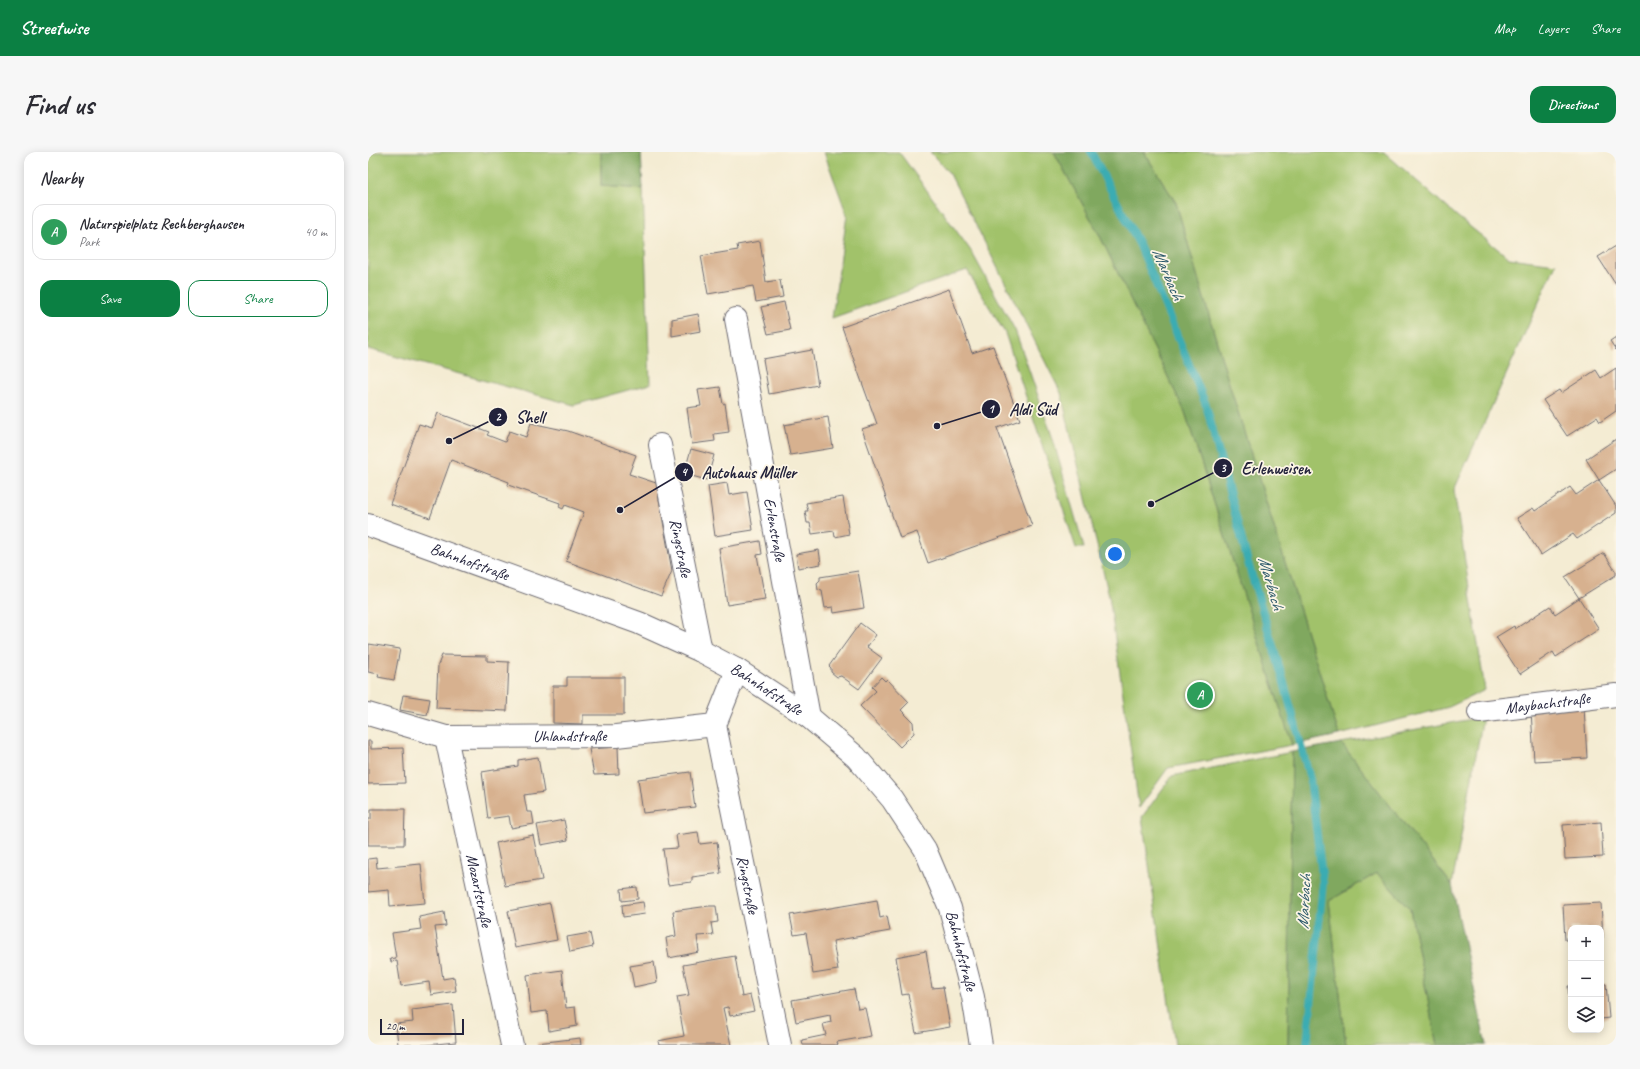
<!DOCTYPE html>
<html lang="en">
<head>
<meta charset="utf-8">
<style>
	body { margin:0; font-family:Caveat,sans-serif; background:#f7f7f7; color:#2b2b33 }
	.controls { position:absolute; right:12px; bottom:12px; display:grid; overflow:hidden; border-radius:8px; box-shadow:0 2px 10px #0003 }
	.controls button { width:36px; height:36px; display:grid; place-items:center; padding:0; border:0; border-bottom:1px solid #e1e1e2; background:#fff; color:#2b2b33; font:20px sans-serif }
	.scale { position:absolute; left:12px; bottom:10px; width:84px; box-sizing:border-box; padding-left:4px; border:2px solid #22223b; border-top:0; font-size:11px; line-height:14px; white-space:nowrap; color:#22223b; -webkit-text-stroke:3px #fcf5e5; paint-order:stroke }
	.you { position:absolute; left:747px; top:402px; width:14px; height:14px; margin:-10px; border:3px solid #fff; border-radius:50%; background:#1a73e8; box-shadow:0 0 0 6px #1a73e833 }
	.badge { display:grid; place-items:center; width:26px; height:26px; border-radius:50%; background:#0b8043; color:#fff; font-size:13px; font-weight:700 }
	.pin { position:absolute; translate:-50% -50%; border:2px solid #fff; box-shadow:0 1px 4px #0006 }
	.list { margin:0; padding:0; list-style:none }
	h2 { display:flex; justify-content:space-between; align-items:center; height:52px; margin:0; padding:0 16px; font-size:17px }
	h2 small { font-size:13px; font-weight:400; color:#7c7c81 }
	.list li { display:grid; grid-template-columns:26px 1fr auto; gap:12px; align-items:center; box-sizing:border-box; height:56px; margin:0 8px 8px; padding:0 8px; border:1px solid #e1e1e2; border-radius:12px }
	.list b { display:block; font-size:15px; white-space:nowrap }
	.list p { margin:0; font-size:13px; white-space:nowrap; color:#7c7c81 }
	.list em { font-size:13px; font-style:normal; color:#7c7c81 }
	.actions { display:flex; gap:8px; padding:12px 16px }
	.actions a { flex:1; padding:9px 0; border:1px solid #0b8043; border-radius:12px; text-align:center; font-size:14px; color:#0b8043 }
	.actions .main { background:#0b8043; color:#fff }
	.icon { flex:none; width:22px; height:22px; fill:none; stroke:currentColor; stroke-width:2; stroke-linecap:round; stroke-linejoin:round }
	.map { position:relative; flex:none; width:1248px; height:893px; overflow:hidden; border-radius:12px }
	header { display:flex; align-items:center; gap:24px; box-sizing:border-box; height:56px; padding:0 20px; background:#0b8043; color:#fff }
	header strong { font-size:19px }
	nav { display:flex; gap:22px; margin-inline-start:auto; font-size:14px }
	.intro { display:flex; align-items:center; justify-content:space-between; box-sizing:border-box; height:96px; padding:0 24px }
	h1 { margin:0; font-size:28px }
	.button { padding:10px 18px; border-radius:12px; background:#0b8043; color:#fff; font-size:14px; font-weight:700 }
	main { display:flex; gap:24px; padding:0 24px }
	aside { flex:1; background:#fff; border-radius:12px; box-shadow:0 2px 10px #0003 }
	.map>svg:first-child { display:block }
</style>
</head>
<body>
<header>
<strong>Streetwise</strong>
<nav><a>Map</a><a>Layers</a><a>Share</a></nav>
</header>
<div class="intro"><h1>Find us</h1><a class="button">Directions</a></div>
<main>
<aside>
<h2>Nearby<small></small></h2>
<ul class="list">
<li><span class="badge" style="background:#2e9e5b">A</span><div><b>Naturspielplatz Rechberghausen</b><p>Park</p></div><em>40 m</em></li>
</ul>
<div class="actions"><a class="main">Save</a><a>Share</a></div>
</aside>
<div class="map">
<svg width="1248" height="893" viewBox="0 0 1248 893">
	<rect width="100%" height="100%" fill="#fcf5e5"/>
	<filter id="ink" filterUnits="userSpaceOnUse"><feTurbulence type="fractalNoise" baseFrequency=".025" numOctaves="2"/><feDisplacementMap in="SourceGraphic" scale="8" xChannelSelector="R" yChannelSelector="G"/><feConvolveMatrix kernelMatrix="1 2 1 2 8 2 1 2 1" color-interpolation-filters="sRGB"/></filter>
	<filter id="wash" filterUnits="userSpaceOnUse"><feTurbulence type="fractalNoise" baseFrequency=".012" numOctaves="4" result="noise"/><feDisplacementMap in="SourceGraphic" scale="16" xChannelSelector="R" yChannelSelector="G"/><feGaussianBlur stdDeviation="0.9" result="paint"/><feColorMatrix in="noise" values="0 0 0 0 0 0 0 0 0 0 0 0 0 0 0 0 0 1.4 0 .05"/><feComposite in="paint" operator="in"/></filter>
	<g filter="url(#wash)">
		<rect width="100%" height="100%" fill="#f4ecd3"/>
		<g fill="#a1c26b" stroke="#627253">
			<path d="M9,0h224v34l42,3 7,195 -76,21 -206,-56v-193z"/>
			<path d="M456,0h75l72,99 44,79 37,106 32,112h-8l-71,-215 -38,-63 -135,48 15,-103z"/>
			<path d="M562,0h124l45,82 86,178 107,333 -124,23 -29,40 -30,-212 -48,-203 -111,-219z"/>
			<path d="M776,0h240l74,65 51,41 47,6 -102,226 31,200 -36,17 -110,28 -112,-358 -51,-174z"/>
			<path d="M1115,565l-31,168 -111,-142z"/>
			<path d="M924,600l-4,293h-113l-33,-228 30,-41z"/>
			<path d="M1009,721l33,36 27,136h-91l-17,-144z"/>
		</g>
		<g fill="#80a85f" stroke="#51654d">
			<path d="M233,0h40l2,37 -42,-3z"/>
			<path d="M686,0h90l32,51 51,174 112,358 -47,10 -107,-333 -86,-178z"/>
			<path d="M973,591l111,142 34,160h-49l-27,-136 -33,-36 -48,28 17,144h-58l4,-293z"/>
		</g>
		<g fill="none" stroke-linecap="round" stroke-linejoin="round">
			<path stroke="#3aacb2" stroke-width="8" d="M723,0l49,94 66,159 43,161 34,113 27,100 13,104 -16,162"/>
		</g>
		<g id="blocks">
			<g fill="#d7b18f">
				<path d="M392,89l6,41 14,-2 3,17 -27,5 -3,-16 -45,8 -7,-38 37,-6 -1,-5z"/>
				<path d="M1248,94v39l-18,-28z"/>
				<path d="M581,137l23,64 21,-7 27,74 -23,8 35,98 -104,37 -11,-31 -17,6 -38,-109 15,-5 -35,-97z"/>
				<path d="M416,150l6,28 -22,4 -7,-27z"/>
				<path d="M330,162l3,17 -29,5v-17z"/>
				<path d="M1248,185v13l-6,-9z"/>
				<path d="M444,198l6,35 -49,9 -6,-35z"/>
				<path d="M1248,216v43l-16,11 -3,-5 -30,19 -24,-36 16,-10 2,3 35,-23 5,8z"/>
				<path d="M352,235l3,17 2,-1 4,29 -15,2 1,7 -23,3 -5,-36 14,-2 -3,-16z"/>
				<path d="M70,261l51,19 -2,3 18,7 4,-11 17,6 5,-14 37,8 68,24 -7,19 27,9 16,88 -11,25 -95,-35 18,-49 -19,-7 -2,4 -4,-2 1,-4 -52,-18 1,-3 -58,-22 -21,58 -40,-14 29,-80 13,4z"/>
				<path d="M460,265l5,31 -43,7 -6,-30z"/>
				<path d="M1248,287v30l-17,11 -13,-21z"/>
				<path d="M323,297l23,6 -7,25 -23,-6z"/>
				<path d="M1231,328l17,26v7l-39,26 -4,-5 -32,21 -24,-37 16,-10 2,3 35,-24 6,8z"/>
				<path d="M359,331l2,12 18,-3 6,38 -38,6 -7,-50z"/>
				<path d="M475,345l6,37 -14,3 -1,-6 -22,3 -2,-11h-3l-2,-12h3l-2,-8z"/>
				<path d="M392,389l2,13 -5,1 8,44 -38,6 -8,-57z"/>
				<path d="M451,398l2,14 -23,4 -2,-14z"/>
				<path d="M1236,401l12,19v3l-37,23 -14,-21z"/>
				<path d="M490,419l6,37 -30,5 -1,-6 -8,1 -3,-17 -4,-1 -1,-7 3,-3v-3z"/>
				<path d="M1211,446l20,31 -43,28 -3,-5 -33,22 -24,-37 18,-11 1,3 35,-23 5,8z"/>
				<path d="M492,471l16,12 -9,12 15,11 -23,31 -18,-13 -4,1 -6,-5v-4l-2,-2z"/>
				<path d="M1,492l31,5 -6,31 -16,-3 1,-3 -11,-2z"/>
				<path d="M74,503l45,1v5l22,1 -2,49 -71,-3 2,-43z"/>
				<path d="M199,525h57v38h-41v9l-30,-1v-37h14z"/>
				<path d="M513,525l4,4 2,-2 22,23 -8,8 12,12 1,11 -14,14 -40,-41 16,-15 -4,-4z"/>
				<path d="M35,543l27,4 -3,16 -27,-5z"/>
				<path d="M1216,555l3,51 -53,3 -3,-51z"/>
				<path d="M0,589h3v8l32,-1 2,35 -37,1z"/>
				<path d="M250,595l1,27 -25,1 -5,-26z"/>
				<path d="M170,605l6,35 -20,3 3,17h5l2,12 -23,4 -2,-12 -21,3 -6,-47 36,-6v-6z"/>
				<path d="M322,620l5,35 -52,6 -5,-34z"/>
				<path d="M3,657h34l-1,36h-36v-26h3z"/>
				<path d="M196,668l4,20 -27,5 -4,-20z"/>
				<path d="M1233,670l2,35 -38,2 -2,-34z"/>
				<path d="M330,680l2,12 17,-2 4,31 -29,4v5l-24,3 -5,-36 15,-1 -2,-13z"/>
				<path d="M165,683l9,45 -37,6 -9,-43z"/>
				<path d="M8,706l1,10 44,-4 4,39 -35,3 -1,-16 -21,2v-33z"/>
				<path d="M269,735l1,12 -16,2 -1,-12z"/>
				<path d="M509,748l3,18 7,-2 3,15 -57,10 5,29 -25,4 -7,-41 -12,2 -4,-20z"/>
				<path d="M275,750l2,12 -22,3 -1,-12z"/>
				<path d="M182,751l7,37 -42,8 -7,-37z"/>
				<path d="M1233,751l2,35h-2v-10h-30v12h-6l-2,-35z"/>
				<path d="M341,754h7l2,16 -7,1 2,12 -16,1 2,16 -30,6 -3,-20 10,-2 -3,-25z"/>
				<path d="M76,760l2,14 -11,1 8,52 11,-2 2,14 -25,4 -2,-13 -28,4 -4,-25 -6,1v-1l-1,-2 6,-1 -4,-25 29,-4 -2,-12z"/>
				<path d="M222,781l3,14 -23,5 -3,-15z"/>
				<path d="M558,799l6,37 11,-1 7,40 -34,6 -8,-39 -6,1 -6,-38z"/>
				<path d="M367,804l7,41 8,-2 4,16 -24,5 -2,-9 -5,1 8,37h-72l-1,-4 26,-5 -7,-39 12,-2 -6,-30z"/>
				<path d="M286,810l3,20 -23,5 -4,-21z"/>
				<path d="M194,818l4,38 9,-1 2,19 -28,5 -2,-20 -16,2 -4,-38z"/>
				<path d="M1233,832h5l3,34 -8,1z"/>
				<path d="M1200,834h3v23h-1z"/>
				<path d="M486,837l4,20 7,-1 6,28 -34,6 1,3h-35l-1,-5 24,-5 -3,-11 8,-2 -1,-7 -34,7 -4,-22z"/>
				<path d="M85,853l3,37 -30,3h-28l-2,-21 17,-2 -1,-12z"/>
				<path d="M212,886l1,7h-44v-2z"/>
			</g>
		</g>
	</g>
	<g filter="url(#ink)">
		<use href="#blocks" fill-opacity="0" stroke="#6c6970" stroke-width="1"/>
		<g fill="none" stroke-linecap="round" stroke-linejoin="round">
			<defs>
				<g id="minor">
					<path id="s1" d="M368,167l73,398"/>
					<path id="s2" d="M292,293l41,206"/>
					<path id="s3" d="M1111,560l137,-17"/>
					<path id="s4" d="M0,562l78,23 170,-1 99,-11 22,-55"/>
					<path id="s5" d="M347,573l65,320"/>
					<path id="s6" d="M78,585l66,308"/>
				</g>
				<g id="major">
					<path id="s7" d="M0,373l271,98 62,28 36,19 72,47 47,40 36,42 33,50 25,59 23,89 8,48"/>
				</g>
			</defs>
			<use href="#minor" stroke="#6c6970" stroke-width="24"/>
			<use href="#major" stroke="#6c6970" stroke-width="24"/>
			<use href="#minor" stroke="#fff" stroke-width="22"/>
			<use href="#major" stroke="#fff" stroke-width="22"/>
		</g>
	</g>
	<g text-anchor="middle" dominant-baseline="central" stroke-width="3.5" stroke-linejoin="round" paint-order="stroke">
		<g font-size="16" fill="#22223b" stroke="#fcf5e5">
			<text stroke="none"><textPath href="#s1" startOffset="214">Erlenstraße</textPath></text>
			<text stroke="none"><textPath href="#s2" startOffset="105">Ringstraße</textPath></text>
			<text stroke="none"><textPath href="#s7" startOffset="108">Bahnhofstraße</textPath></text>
			<text stroke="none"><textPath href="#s7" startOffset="432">Bahnhofstraße</textPath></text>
			<text stroke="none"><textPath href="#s3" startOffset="69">Maybachstraße</textPath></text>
			<text stroke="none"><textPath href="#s4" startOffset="205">Uhlandstraße</textPath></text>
			<text stroke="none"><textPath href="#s5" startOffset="163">Ringstraße</textPath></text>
			<text stroke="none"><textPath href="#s6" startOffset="157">Mozartstraße</textPath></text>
			<text stroke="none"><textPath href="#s7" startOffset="768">Bahnhofstraße</textPath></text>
		</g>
		<g font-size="17" font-style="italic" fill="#2c596b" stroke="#fcf5e5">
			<text transform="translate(800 122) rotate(67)">Marbach</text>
			<text transform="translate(903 431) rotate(74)">Marbach</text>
			<text transform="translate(936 750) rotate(-87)">Marbach</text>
		</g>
	</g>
	<path fill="none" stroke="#22223b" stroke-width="1.5" d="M569 274L623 257M81 289L130 265M783 352L855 316M252 358L316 320"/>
	<g fill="#22223b" stroke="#fcf5e5" stroke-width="1.5">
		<circle cx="569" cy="274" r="4"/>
		<circle cx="81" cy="289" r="4"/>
		<circle cx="783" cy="352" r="4"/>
		<circle cx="252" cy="358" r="4"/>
		<circle cx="623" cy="257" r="10"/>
		<circle cx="130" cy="265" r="10"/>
		<circle cx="855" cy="316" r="10"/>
		<circle cx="316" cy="320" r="10"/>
	</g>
	<g font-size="12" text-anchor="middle" font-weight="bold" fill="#fff">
		<text x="623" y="261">1</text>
		<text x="130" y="269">2</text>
		<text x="855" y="320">3</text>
		<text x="316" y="324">4</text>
	</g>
	<g font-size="17" text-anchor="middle" font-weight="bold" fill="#22223b" stroke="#fcf5e5" stroke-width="3.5" stroke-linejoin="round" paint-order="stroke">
		<text x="665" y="263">Aldi Süd</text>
		<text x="162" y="271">Shell</text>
		<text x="908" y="322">Erlenweisen</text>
		<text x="381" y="326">Autohaus Müller</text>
	</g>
</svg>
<div class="controls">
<button>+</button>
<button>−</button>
<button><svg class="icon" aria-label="layers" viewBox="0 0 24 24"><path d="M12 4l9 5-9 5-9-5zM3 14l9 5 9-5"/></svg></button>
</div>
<div class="scale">20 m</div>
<div class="you"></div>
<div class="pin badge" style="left:832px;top:543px;background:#2e9e5b">A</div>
</div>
</main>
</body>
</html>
